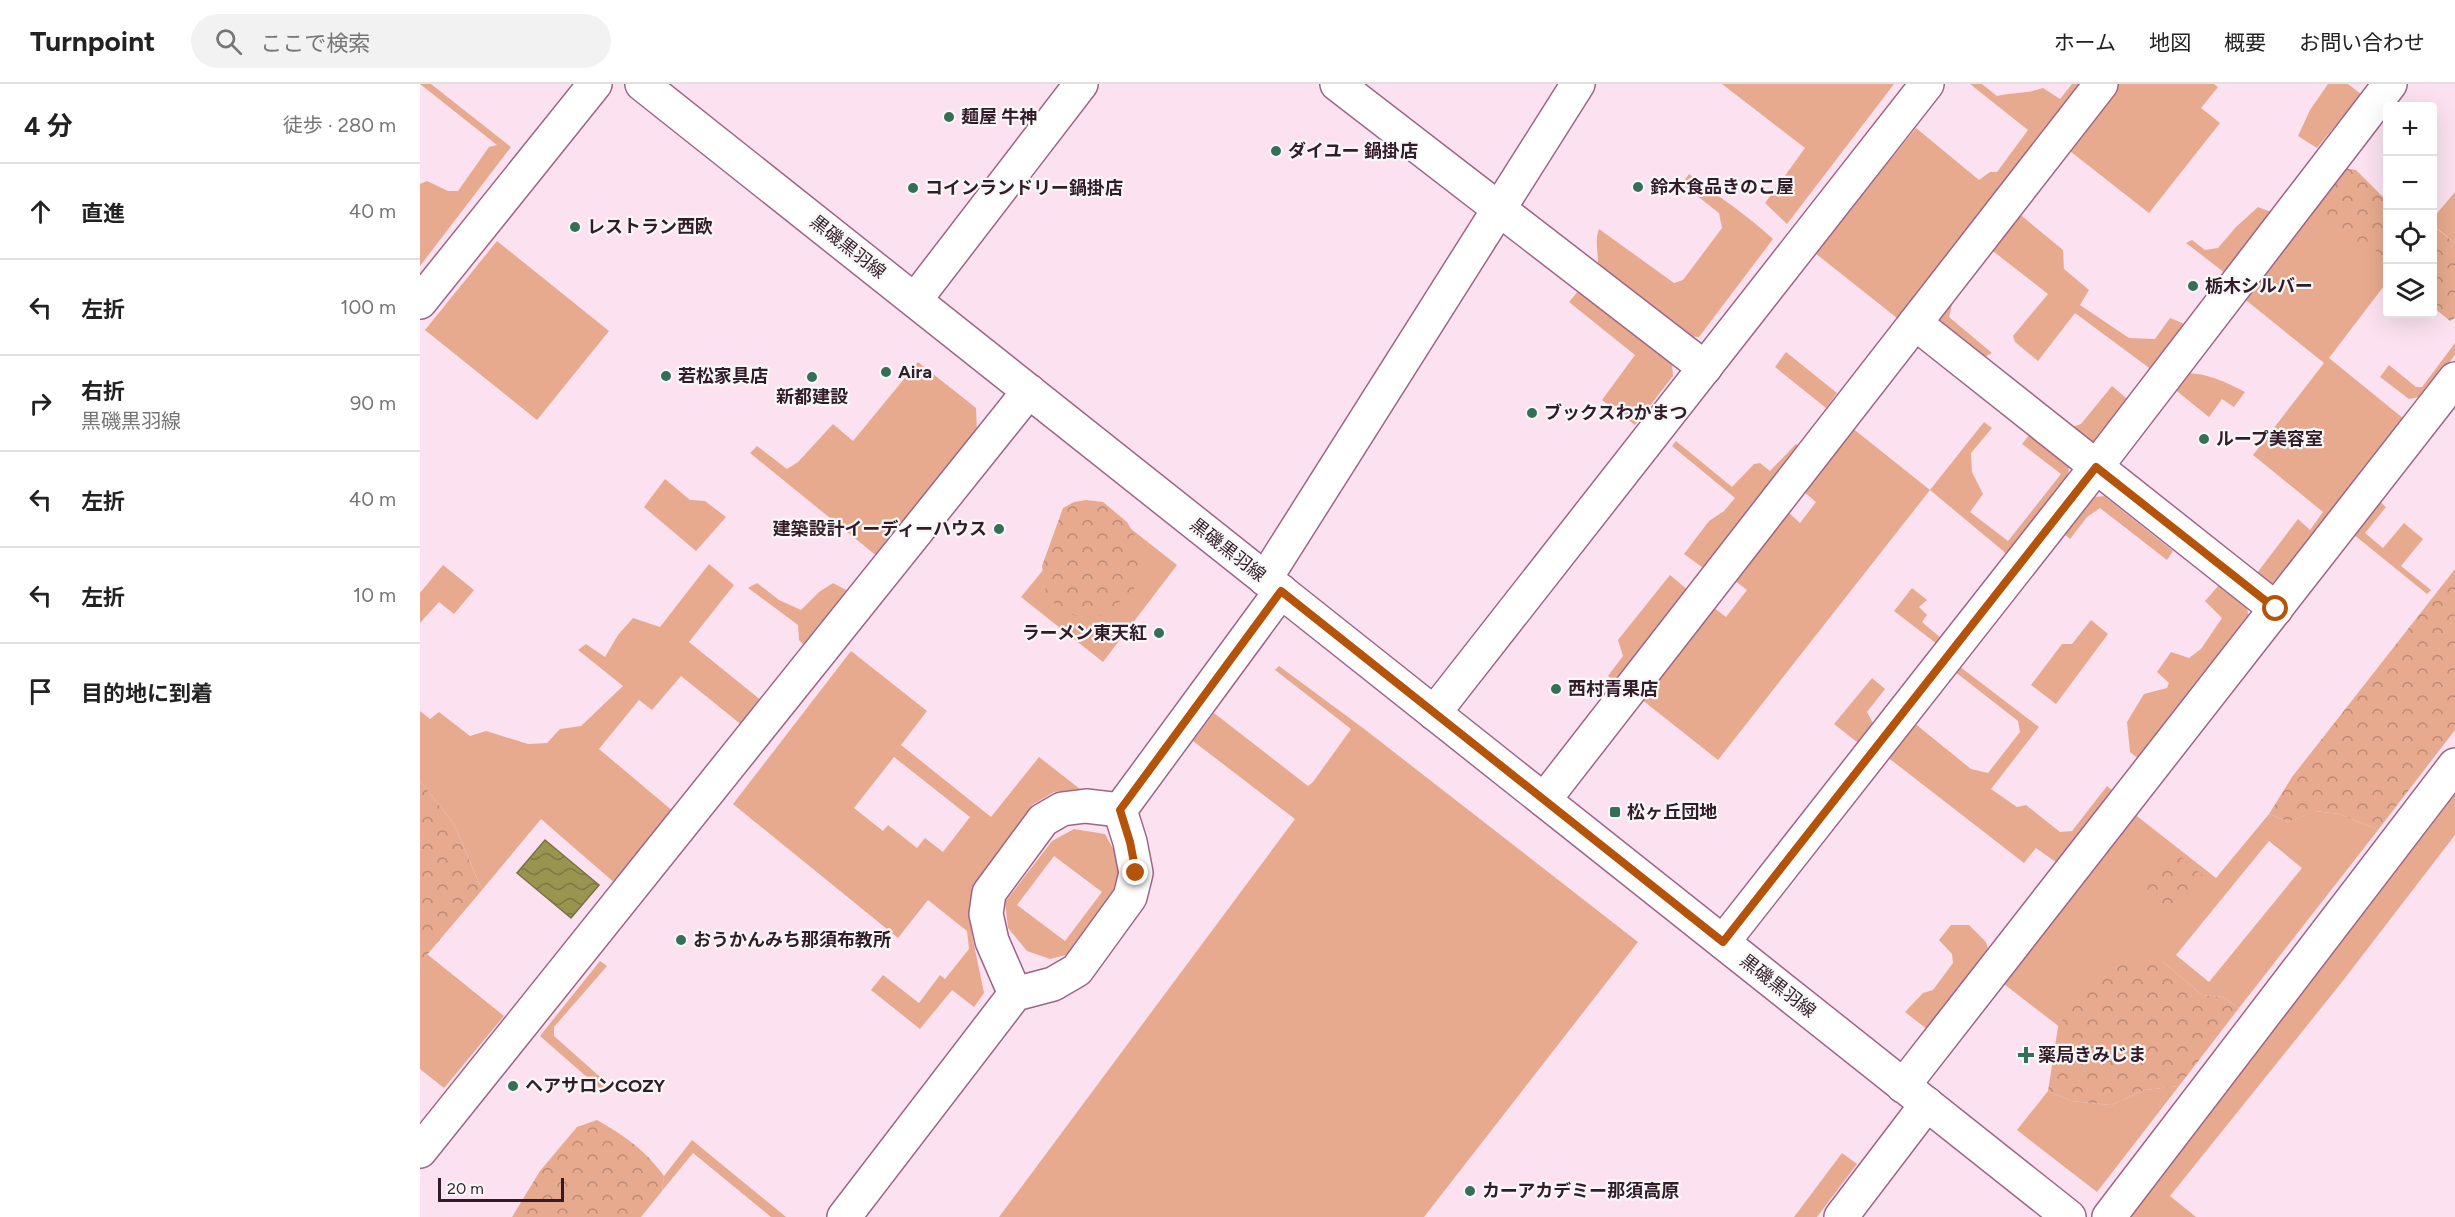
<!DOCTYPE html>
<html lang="ja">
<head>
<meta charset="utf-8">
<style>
	body { margin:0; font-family:Figtree,"Noto Sans JP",sans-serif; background:#f2f2f2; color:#222 }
	.controls { position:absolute; right:18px; top:18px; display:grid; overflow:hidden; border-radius:6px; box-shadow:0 6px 24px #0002 }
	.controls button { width:54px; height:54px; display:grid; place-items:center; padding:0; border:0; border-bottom:2px solid #e0e0e0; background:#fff; color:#222; font:30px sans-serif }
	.scale { position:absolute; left:18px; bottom:15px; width:126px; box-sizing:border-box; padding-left:6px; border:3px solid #331c29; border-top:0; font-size:16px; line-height:21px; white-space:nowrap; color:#331c29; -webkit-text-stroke:4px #f7f7f7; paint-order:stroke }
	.stop { position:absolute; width:18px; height:18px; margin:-14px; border:4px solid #b45309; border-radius:50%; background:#fff }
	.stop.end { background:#b45309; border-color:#fff; box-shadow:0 2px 6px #0008 }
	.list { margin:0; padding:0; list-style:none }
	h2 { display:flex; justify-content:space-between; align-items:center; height:78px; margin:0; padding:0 24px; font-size:26px }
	h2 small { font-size:20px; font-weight:400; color:#767676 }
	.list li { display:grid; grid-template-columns:39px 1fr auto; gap:18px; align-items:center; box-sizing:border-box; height:96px; padding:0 24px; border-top:2px solid #e0e0e0 }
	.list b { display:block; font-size:22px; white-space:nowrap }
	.list p { margin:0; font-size:20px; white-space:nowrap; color:#767676 }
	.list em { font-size:20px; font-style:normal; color:#767676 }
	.icon { flex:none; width:33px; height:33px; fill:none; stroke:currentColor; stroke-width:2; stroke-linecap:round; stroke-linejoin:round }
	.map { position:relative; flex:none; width:2035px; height:1133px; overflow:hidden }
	header { display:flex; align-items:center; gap:36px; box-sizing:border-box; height:84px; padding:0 30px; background:#fff; border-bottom:2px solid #e0e0e0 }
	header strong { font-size:28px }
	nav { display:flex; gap:33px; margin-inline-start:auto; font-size:21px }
	.search { width:420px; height:54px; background:#f2f2f2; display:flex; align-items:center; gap:15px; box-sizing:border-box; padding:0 21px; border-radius:33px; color:#767676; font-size:22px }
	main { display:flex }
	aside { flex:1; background:#fff }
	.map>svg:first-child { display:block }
</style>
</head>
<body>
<header>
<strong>Turnpoint</strong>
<div class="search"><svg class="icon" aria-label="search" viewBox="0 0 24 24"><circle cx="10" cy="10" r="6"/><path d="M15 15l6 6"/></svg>ここで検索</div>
<nav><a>ホーム</a><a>地図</a><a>概要</a><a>お問い合わせ</a></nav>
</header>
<main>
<aside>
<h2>4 分<small>徒歩 · 280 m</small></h2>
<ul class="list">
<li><svg class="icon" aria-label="ahead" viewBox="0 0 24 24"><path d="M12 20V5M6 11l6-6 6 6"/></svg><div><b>直進</b></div><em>40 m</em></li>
<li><svg class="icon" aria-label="left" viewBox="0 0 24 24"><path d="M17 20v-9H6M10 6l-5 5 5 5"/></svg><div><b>左折</b></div><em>100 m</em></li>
<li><svg class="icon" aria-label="right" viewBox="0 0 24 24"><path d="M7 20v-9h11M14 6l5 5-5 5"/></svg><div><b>右折</b><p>黒磯黒羽線</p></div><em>90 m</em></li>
<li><svg class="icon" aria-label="left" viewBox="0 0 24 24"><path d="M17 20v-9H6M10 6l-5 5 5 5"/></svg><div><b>左折</b></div><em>40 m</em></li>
<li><svg class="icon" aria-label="left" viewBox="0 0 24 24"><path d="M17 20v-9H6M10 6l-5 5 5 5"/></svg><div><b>左折</b></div><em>10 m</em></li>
<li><svg class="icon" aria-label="arrive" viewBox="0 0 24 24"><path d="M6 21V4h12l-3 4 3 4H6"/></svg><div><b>目的地に到着</b></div></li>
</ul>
</aside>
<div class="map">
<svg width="2035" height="1133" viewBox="0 0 2035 1133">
	<defs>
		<pattern id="forest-crowns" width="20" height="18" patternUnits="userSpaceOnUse" patternTransform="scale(1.5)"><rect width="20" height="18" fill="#e7aa8f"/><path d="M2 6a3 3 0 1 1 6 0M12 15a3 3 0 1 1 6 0" fill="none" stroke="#bc8a75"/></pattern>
		<pattern id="water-waves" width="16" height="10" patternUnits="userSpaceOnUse" patternTransform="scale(1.5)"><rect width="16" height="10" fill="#9a9451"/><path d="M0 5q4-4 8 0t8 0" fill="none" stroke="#7e7843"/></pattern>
	</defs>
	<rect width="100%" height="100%" fill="#fce2f0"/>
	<g fill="#e7aa8f" fill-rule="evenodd">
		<path d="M0,0h11l80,63 -91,119v-82l7,-3 21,10h10l31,-44 8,-2z"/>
		<path d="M1302,0h172l-107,140 -22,-21 40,-55z"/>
		<path d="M1550,0h12l15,12c16,-4 30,-2 46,-8l17,11 12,-15h9l-184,234 -82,-65 101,-125 63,52 11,-8h7l31,-42z"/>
		<path d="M1698,0h96l4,3 -17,21 19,15 -71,90 -83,-65z"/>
		<path d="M1908,0h20l13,10 -44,54 -19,-12 12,-26z"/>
		<path d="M1269,90c29,22 58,41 84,65l-74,98 -14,-1 -87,-67c1,-14 -4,-28 1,-40l75,54 9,-3 39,-52 -3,-15 -37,-29z"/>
		<path d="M2035,108v51l-22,-18v-7z"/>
		<path d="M1897,118l70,54v26l-58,76 75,61 -130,168 -23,-6 47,-62 12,11 13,-18 -70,-57 71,-92 -82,-66z"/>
		<path d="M1838,123l13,5 -46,61 -39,-30 6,-3 13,10 13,-2 18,-21z"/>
		<path d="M1597,128l46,38 1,19 25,21 -9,15 49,33 26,1 15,-21 17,7 -35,45 -77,-57 -37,48 -23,-19 -2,-6 35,-42 -59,-46z"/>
		<path d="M77,157l112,90 -72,89 -112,-90z"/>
		<path d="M1159,206l93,74 1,12 -38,49 -33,-25 33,-45 -66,-53z"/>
		<path d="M1528,218l4,3 -3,12 43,36 -15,8 -39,-33 -2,-11z"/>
		<path d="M2035,259v12l-31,41 -15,3 -29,-22 9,-12 27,22h6z"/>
		<path d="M1366,268l51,41 -11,15 -51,-41z"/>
		<path d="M498,278l58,46 1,25 -99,124 -128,-104 7,-7 30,23 11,-7 35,-38 20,17z"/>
		<path d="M1765,289c23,0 40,9 60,19l-11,15 -12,-8 -13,18 -36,-29z"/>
		<path d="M1692,302l20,17 -33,42 -15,1 -37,-37 9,4 17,14 8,-3z"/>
		<path d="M1564,338l8,6 -21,25 1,19 11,22 -13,18 38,29 53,-67 -39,-30 8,-10 39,29 -1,17 -60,75 -78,-65 -212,270 -77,-61 72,-92 13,10 21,-27 -13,-10 52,-70 14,13 16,-21 -13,-11 48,-64 79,63z"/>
		<path d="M1256,357l56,46 22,-23 6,-1 10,8 26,-27 6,5 -96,121 -22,-16 25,-33 15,-10 11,-13 -63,-52z"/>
		<path d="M245,395l25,21 15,1 21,16 -30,34 -52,-44z"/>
		<path d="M1684,412l69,55 -6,9 -67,-52 -13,9 -17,22 -9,-8 25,-33z"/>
		<path d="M1959,417l7,6 -21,26 18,15 21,-25 19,16 -22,27 30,24 -4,4 -74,-60z"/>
		<path d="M678,419l79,62 -74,97 -82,-65z"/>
		<path d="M289,480l25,21 -45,57 73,59 -19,25 -62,-50 -29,34 -13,-10 -40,49 75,63 -58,72 -75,-65 -59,71 -28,-66 -34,-43v-70l10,8 9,-7 31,24 16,-5 42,13 19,-1 13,-14 21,-3 42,-40 -45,-36 8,-6 19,13 13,-22 15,-17 27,9z"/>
		<path d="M23,481l31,25 -20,24 -15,-12 -19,21v-30z"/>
		<path d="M1250,491l19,16 -71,94 -10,-9 15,-20 -5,-16z"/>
		<path d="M337,499l22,17 22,10 18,-18 14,-9 17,9 -44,55 -7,-7 -1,-15 -50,-37z"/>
		<path d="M1799,501l28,23 3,15 -109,138 -11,-9 -3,-30 17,-28 23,-6 2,-5 -12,-11 14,-20 18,6 12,-9 21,-31 -17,-17z"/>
		<path d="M1492,504l15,12 -8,7 8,8 -5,7 20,17 -5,5 -43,-33z"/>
		<path d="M1671,536l17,14 -52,70 -25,-19 31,-41h10z"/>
		<path d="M431,567l76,60 -26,34 90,72 48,-60 41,32 -26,3 -22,13 -57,78 -4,26 1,26 12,58 -10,14 -22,-17 -32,39 -49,-39 12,-15 36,28 21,-28 5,4 24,-30 -2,-18 -39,-31 -30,38 -165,-134zM474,673l76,60 -27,35 -18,-14 -8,10 -29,-23 -5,6 -29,-23z"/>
		<path d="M859,582l84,62 275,214 -214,275h-425l296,-398 -102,-78 21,-28 94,73 5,-4 38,-53 -76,-59z"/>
		<path d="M1539,582l80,61 -48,62 26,18 9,-2 34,27 12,-1 35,-45 6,5 -56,72 -21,-15 -12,15 -138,-107 27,-34 58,47 17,4 32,-41 -2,-11 -64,-50z"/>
		<path d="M1452,594l13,11 -18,23 8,15 -13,19 -28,-22z"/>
		<path d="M2035,704v47l-113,147 -172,214 26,21h-68z"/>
		<path d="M1894,727l26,3 38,16 -139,178 -16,-11 -21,-2 -40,-34 -79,84 -83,-64 133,-168 83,65 53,-64 20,8zM1849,757l33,27 -93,114 -33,-27z"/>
		<path d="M654,745l31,5 10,18 5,16 -2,22 -48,64 -20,5 -23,-8 -19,-23 -3,-26 47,-61zM634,772l48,36 -37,49 -48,-36z"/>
		<path d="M1531,841h18l17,17 4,14 -62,74 -23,-18 18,-19 10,-3 20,-27 -1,-9 -13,-14z"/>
		<path d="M7,870l77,62 -60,72 -24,-19v-106z"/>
		<path d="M180,877l7,5 -53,61v9l54,48 -4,8 -64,-56z"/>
		<path d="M1759,1002l-82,106 -80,-62 31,-39 23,10 40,4 34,-15z"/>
		<path d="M272,1056l94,77h-15l-78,-64 -31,38 2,-15z"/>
		<path d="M1422,1069l15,11 -40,53h-23z"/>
	</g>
	<g fill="url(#forest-crowns)">
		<path d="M1918,83l18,3 31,31v68l-8,-17 -47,-21 -10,-12 -5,-17z"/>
		<path d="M2012,141l23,18v75l-5,3 -17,-14z"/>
		<path d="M666,416l17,2 24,20 12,21 2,26 -9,25 -33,22 -19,1 -19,-6 -15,-17 -4,-28 21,-58 11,-6z"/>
		<path d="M2035,485v161l-77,100 -38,-16 -25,-3 -26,11 -20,-8 23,-37z"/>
		<path d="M0,697l34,43 28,66 -62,73z"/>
		<path d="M1754,767l30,26c-4,17 -12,26 -28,34l-18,-6 -11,-15c4,-23 7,-28 27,-39z"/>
		<path d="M1710,875h22l10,2 40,34 21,2 16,11 -60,78 -34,4 -34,15 -40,-4 -23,-10 10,-64 26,-38 19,-19z"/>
		<path d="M177,1036c28,16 47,29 67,56l-2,15 -21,26h-129l28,-46 37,-44z"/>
	</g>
	<path fill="url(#water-waves)" stroke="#7b7045" stroke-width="1.5" d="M125,756l54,45 -28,33 -54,-45z"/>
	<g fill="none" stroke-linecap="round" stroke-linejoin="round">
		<defs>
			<g id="minor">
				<path d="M917,0l368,284"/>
				<path d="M495,216l166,-216"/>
				<path d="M0,218l175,-218"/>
				<path d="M1495,239l361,286"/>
				<path d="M845,495l313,-495"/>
				<path d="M1014,629l493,-629"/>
				<path d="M1124,716l557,-716"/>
				<path d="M1303,858l373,-475 294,-383"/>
				<path d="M595,910l-23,-53 -6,-27 3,-21 54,-73 19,-11 24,-3 34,4"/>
				<path d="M1483,1002l552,-707"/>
				<path d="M0,1067l609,-760"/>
				<path d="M424,1133l171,-223 38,-10 24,-14 53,-73 6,-24 -6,-31 -10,-32 161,-219"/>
				<path d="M1421,1133l86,-113"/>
				<path d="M1689,1133l346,-452"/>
			</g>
			<path id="primary" d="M222,0l1427,1133"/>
		</defs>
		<use href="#minor" stroke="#9e6586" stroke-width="36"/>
		<use href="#primary" stroke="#9e6586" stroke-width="36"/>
		<use href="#minor" stroke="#fff" stroke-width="33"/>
		<use href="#primary" stroke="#fff" stroke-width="33"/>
	</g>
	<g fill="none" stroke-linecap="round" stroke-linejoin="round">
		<path stroke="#b45309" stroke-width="8" d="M716,789l-6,-31 -10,-32 161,-219 442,351 373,-475 180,142"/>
	</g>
	<g fill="#366f57" stroke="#f7f7f7" stroke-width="2">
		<circle cx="529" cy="33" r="6"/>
		<circle cx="856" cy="67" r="6"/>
		<circle cx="1218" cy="103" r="6"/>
		<circle cx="493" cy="104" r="6"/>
		<circle cx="155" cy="143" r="6"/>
		<circle cx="1773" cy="202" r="6"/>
		<circle cx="466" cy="288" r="6"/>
		<circle cx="246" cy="292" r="6"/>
		<circle cx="392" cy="293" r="6"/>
		<circle cx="1112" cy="329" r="6"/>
		<circle cx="1784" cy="355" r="6"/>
		<circle cx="579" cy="445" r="6"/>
		<circle cx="739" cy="549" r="6"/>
		<circle cx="1136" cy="605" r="6"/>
		<rect x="1189" y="722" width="12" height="12" rx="3"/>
		<circle cx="261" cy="856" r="6"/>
		<path d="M1603 962h6v6h6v6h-6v6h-6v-6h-6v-6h6z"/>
		<circle cx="93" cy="1002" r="6"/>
		<circle cx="1050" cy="1107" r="6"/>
	</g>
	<g text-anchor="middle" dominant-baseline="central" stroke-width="4.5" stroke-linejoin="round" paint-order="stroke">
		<g font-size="18" font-weight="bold" fill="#331c29" stroke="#f7f7f7" text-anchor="start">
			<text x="541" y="33">麺屋 牛神</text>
			<text x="868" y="67">ダイユー 鍋掛店</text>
			<text x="1230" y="103">鈴木食品きのこ屋</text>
			<text x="505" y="104">コインランドリー鍋掛店</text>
			<text x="167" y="143">レストラン西欧</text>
			<text x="1785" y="202">栃木シルバー</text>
			<text x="478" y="288">Aira</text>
			<text x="258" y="292">若松家具店</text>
			<text x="392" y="313" text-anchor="middle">新都建設</text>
			<text x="1124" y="329">ブックスわかまつ</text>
			<text x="1796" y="355">ループ美容室</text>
			<text x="567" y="445" text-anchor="end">建築設計イーディーハウス</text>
			<text x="727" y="549" text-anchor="end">ラーメン東天紅</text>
			<text x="1148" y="605">西村青果店</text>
			<text x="1207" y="728">松ヶ丘団地</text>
			<text x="273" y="856">おうかんみち那須布教所</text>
			<text x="1618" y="971">薬局きみじま</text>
			<text x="105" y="1002">ヘアサロンCOZY</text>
			<text x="1062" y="1107">カーアカデミー那須高原</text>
		</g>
		<g font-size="18" fill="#331c29" stroke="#f7f7f7">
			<text transform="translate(428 163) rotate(38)">黒磯黒羽線</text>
			<text transform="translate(808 466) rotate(38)">黒磯黒羽線</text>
			<text transform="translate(1358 902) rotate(38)">黒磯黒羽線</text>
		</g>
	</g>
</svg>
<div class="controls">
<button>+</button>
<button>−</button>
<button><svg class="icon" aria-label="locate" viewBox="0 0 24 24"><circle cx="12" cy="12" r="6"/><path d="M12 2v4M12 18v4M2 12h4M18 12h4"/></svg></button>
<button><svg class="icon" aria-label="layers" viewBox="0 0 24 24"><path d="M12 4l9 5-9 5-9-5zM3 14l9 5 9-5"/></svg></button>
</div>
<div class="scale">20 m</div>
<div class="stop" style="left:1856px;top:525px"></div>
<div class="stop end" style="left:716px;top:789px"></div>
</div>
</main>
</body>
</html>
